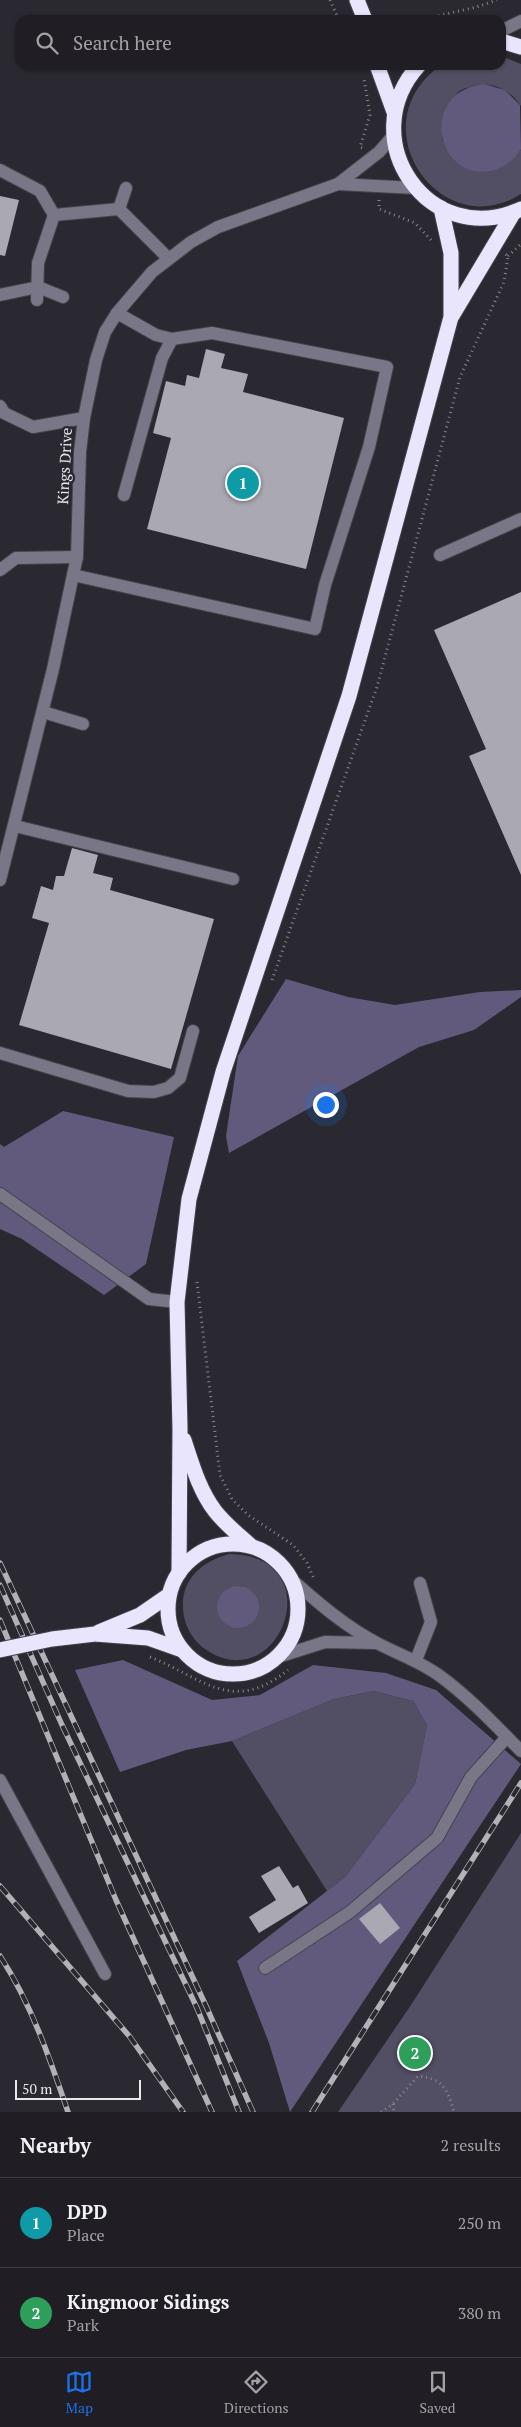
<!DOCTYPE html>
<html lang="en">
<head>
<meta charset="utf-8">
<style>
	body { margin:0; font-family:"PT Serif",serif; background:#2d2b31; color:#f1f3f6 }
	.scale { position:absolute; left:15px; bottom:12px; width:126px; box-sizing:border-box; padding-left:5px; border:2px solid #e9e8ee; border-top:0; font-size:14px; line-height:18px; white-space:nowrap; color:#e9e8ee; -webkit-text-stroke:4px #2a2830; paint-order:stroke }
	.you { position:absolute; left:325px; top:1104px; width:18px; height:18px; margin:-12px; border:4px solid #fff; border-radius:50%; background:#1a73e8; box-shadow:0 0 0 8px #1a73e833 }
	.badge { display:grid; place-items:center; width:32px; height:32px; border-radius:50%; background:#1a73e8; color:#fff; font-size:16px; font-weight:700 }
	.pin { position:absolute; translate:-50% -50%; border:2px solid #fff; box-shadow:0 1px 5px #0006 }
	.list { margin:0; padding:0; list-style:none }
	h2 { display:flex; justify-content:space-between; align-items:center; height:65px; margin:0; padding:0 20px; font-size:21px }
	h2 small { font-size:16px; font-weight:400; color:#a2a2a6 }
	.list li { display:grid; grid-template-columns:32px 1fr auto; gap:15px; align-items:center; box-sizing:border-box; height:90px; padding:0 20px; border-top:1px solid #3d3c41 }
	.list b { display:block; font-size:19px; white-space:nowrap }
	.list p { margin:0; font-size:16px; white-space:nowrap; color:#a2a2a6 }
	.list em { font-size:16px; font-style:normal; color:#a2a2a6 }
	.icon { flex:none; width:28px; height:28px; fill:none; stroke:currentColor; stroke-width:2; stroke-linecap:round; stroke-linejoin:round }
	.map { position:relative; flex:none; width:521px; height:2112px; overflow:hidden }
	.search { position:absolute; background:#201e24; box-shadow:0 1px 4px #0004; left:15px; right:15px; top:15px; height:55px; display:flex; align-items:center; gap:12px; box-sizing:border-box; padding:0 18px; border-radius:15px; color:#a2a2a6; font-size:19px }
	.sheet { height:245px; background:#201e24 }
	nav { display:flex; justify-content:space-around; align-items:center; box-sizing:border-box; height:70px; border-top:1px solid #3d3c41; background:#201e24; font-size:14px; color:#a2a2a6 }
	nav a { display:grid; justify-items:center; gap:2px }
	nav .on { color:#1a73e8 }
	.map>svg:first-child { display:block }
</style>
</head>
<body>
<div class="map">
<svg width="521" height="2112" viewBox="0 0 521 2112">
	<rect width="100%" height="100%" fill="#2a2830"/>
	<g fill="#524e63" fill-rule="evenodd">
		<path d="M501,56l20,8v42c-11,-17 -31,-26 -51,-19 -4,1 -11,3 -13,7 -7,9 -12,33 -15,44 13,36 57,46 79,11v45c-79,51 -165,-68 -80,-129h60z"/>
		<path d="M230,1554c102,2 51,143 -22,97 -16,-10 -25,-27 -25,-45 -1,-28 21,-46 47,-52zM241,1586l2,42 -15,-2 -1,-37z"/>
		<path d="M374,1691l39,10 14,24 -12,59 -70,93 -18,14 -95,-150 102,-42z"/>
		<path d="M521,1833v279h-183l73,-107z"/>
	</g>
	<g fill="#615a7c">
		<path d="M484,84l21,6 15,15 1,44c-6,11 -15,17 -27,21 -57,15 -78,-78 -10,-86z"/>
		<path d="M286,979l62,18 47,8 85,-13 41,-2v7l-47,33 -55,17 -190,106 -3,-17 12,-80z"/>
		<path d="M63,1111l111,26 -28,127 -42,31 -82,-56 -22,-10v-85l4,3z"/>
		<circle cx="238" cy="1607" r="21"/>
		<path d="M123,1660l89,40 48,-5 53,-30 73,8 50,17 85,74 -231,348 -21,-69 -32,-82 108,-84 70,-93 12,-59 -14,-24 -39,-10 -40,8 -102,42 -46,9 -66,22 -45,-102z"/>
	</g>
	<g fill="#aaa8b2">
		<path d="M0,196l19,4 -14,56 -5,-1z"/>
		<path d="M206,349l19,5 -4,14 27,6 -5,18 101,26 -38,151 -159,-40 24,-91 -18,-5 13,-52 19,5 2,-11 12,3z"/>
		<path d="M521,592v283l-52,-119 17,-7 -52,-119z"/>
		<path d="M72,848l26,7 -5,18 20,5 -3,12 104,29 -43,150 -152,-44 30,-102 -17,-5 9,-32 12,4 3,-14h8z"/>
		<path d="M279,1866l14,22 5,-3 10,18 -49,30 -10,-16 27,-17 -15,-24z"/>
		<path d="M380,1903l20,25 -20,16 -21,-25z"/>
	</g>
	<g fill="none" stroke-linecap="round" stroke-linejoin="round">
		<defs>
			<g id="minor">
				<path d="M501,31l20,-10"/>
				<path d="M0,170l40,21 14,24 65,-6"/>
				<path d="M338,184l77,4"/>
				<path d="M126,188l-7,21 49,49"/>
				<path d="M0,295l38,-8 25,10"/>
				<path d="M37,300l1,-37 16,-48"/>
				<path d="M0,406l4,7 29,14 51,-9"/>
				<path d="M124,495l38,-137 10,-19"/>
				<path d="M440,555l81,-36"/>
				<path d="M0,570l16,-12 61,-1"/>
				<path d="M73,575l242,54 10,-44 44,-138 18,-80 -175,-34 -40,6 -16,-4 -39,-22"/>
				<path d="M43,712l40,12"/>
				<path d="M15,826l218,53"/>
				<path d="M0,880l53,-211 20,-94 4,-18 3,-105 4,-34 12,-58 9,-28 12,-19 35,-41 39,-30 27,-15 120,-43 41,-32 14,-16"/>
				<path d="M0,1053l128,38 26,1 14,-4 12,-10 13,-47"/>
				<path d="M0,1194l149,105 28,3"/>
				<path d="M290,1578c27,24 57,50 89,66 21,11 42,18 61,32 30,22 55,49 81,75"/>
				<path d="M278,1657l47,-15 51,1"/>
				<path d="M416,1660l15,-38 -11,-39"/>
				<path d="M0,1780l105,194"/>
				<path d="M265,1968l85,-56 87,-74 34,-61 36,-40"/>
			</g>
			<g id="highway">
				<path d="M357,0l8,20"/>
				<path d="M501,41l20,6"/>
				<path d="M377,65l17,47"/>
				<path d="M419,65c-67,74 10,186 102,144"/>
				<path d="M452,316l62,-104"/>
				<path d="M184,1440c8,24 15,50 31,71 10,13 24,24 36,35"/>
				<circle cx="233" cy="1609" r="65"/>
				<path d="M179,1573l1,-144 -3,-127 12,-103 34,-127 126,-376 102,-379v-64l-10,-45"/>
				<path d="M99,1632l41,-17 29,-20"/>
				<path d="M95,1634l53,4 34,12"/>
			</g>
		</defs>
		<use href="#minor" stroke="#45434b" stroke-width="14"/>
		<use href="#highway" stroke="#45434b" stroke-width="17"/>
		<g stroke="#89878e" stroke-width="3" stroke-dasharray="1 4" stroke-linecap="butt">
			<path d="M330,0l9,20"/>
			<path d="M419,20l58,-13 20,-7"/>
			<path d="M362,148l-2,-1 10,-32 -6,-36"/>
			<path d="M379,200v9l36,14 16,17"/>
			<path d="M508,256l13,-12"/>
			<path d="M272,980l105,-293 83,-310 44,-95 4,-26 -3,-2"/>
			<path d="M197,1282l23,193 12,24 16,16 45,30 14,18 7,16"/>
			<path d="M150,1657c53,21 82,58 138,13"/>
			<path d="M393,2104l1,8"/>
			<path d="M381,2112l12,-8 25,-28c25,3 29,12 36,36"/>
		</g>
		<use href="#minor" stroke="#797787" stroke-width="12"/>
		<use href="#highway" stroke="#e9e5fd" stroke-width="15"/>
		<defs>
			<g id="rail">
				<path d="M0,1563l206,443 47,106"/>
				<path d="M0,1585l62,140 135,283 42,104"/>
				<path d="M0,1620l116,280 96,212"/>
				<path d="M0,1886l130,151 53,75"/>
				<path d="M0,1956c31,47 50,103 68,156"/>
				<path d="M312,2112l209,-329"/>
			</g>
		</defs>
		<use href="#rail" stroke="#b2b1b7" stroke-width="5.5"/>
		<use href="#rail" stroke="#2a2830" stroke-width="4" stroke-dasharray="11" stroke-linecap="butt"/>
		<defs>
			<path id="highway-bridge" d="M0,1650l52,-11 43,-5"/>
		</defs>
		<use href="#highway-bridge" stroke="#45434b" stroke-width="17" stroke-linecap="butt"/>
		<use href="#highway-bridge" stroke="#e9e5fd" stroke-width="15"/>
	</g>
	<g text-anchor="middle" dominant-baseline="central" stroke-width="5" stroke-linejoin="round" paint-order="stroke">
		<g font-size="15" fill="#e9e8ee" stroke="#2a2830">
			<text transform="translate(64 466) rotate(-87)">Kings Drive</text>
		</g>
	</g>
</svg>
<div class="scale">50 m</div>
<div class="you"></div>
<div class="pin badge" style="left:243px;top:483px;background:#0f9aa8">1</div>
<div class="pin badge" style="left:415px;top:2053px;background:#2e9e5b">2</div>
<div class="search"><svg class="icon" aria-label="search" viewBox="0 0 24 24"><circle cx="10" cy="10" r="6"/><path d="M15 15l6 6"/></svg>Search here</div>
</div>
<section class="sheet">
<h2>Nearby<small>2 results</small></h2>
<ul class="list">
<li><span class="badge" style="background:#0f9aa8">1</span><div><b>DPD</b><p>Place</p></div><em>250 m</em></li>
<li><span class="badge" style="background:#2e9e5b">2</span><div><b>Kingmoor Sidings</b><p>Park</p></div><em>380 m</em></li>
</ul>
</section>
<nav>
<a class="on"><svg class="icon" aria-label="map" viewBox="0 0 24 24"><path d="M3 6l6-2 6 2 6-2v14l-6 2-6-2-6 2zM9 4v14M15 6v14"/></svg>Map</a>
<a><svg class="icon" aria-label="directions" viewBox="0 0 24 24"><path d="M12 3l9 9-9 9-9-9zM9 14v-3h6M13 9l2 2-2 2"/></svg>Directions</a>
<a><svg class="icon" aria-label="saved" viewBox="0 0 24 24"><path d="M7 4h10v16l-5-4-5 4z"/></svg>Saved</a>
</nav>
</body>
</html>
